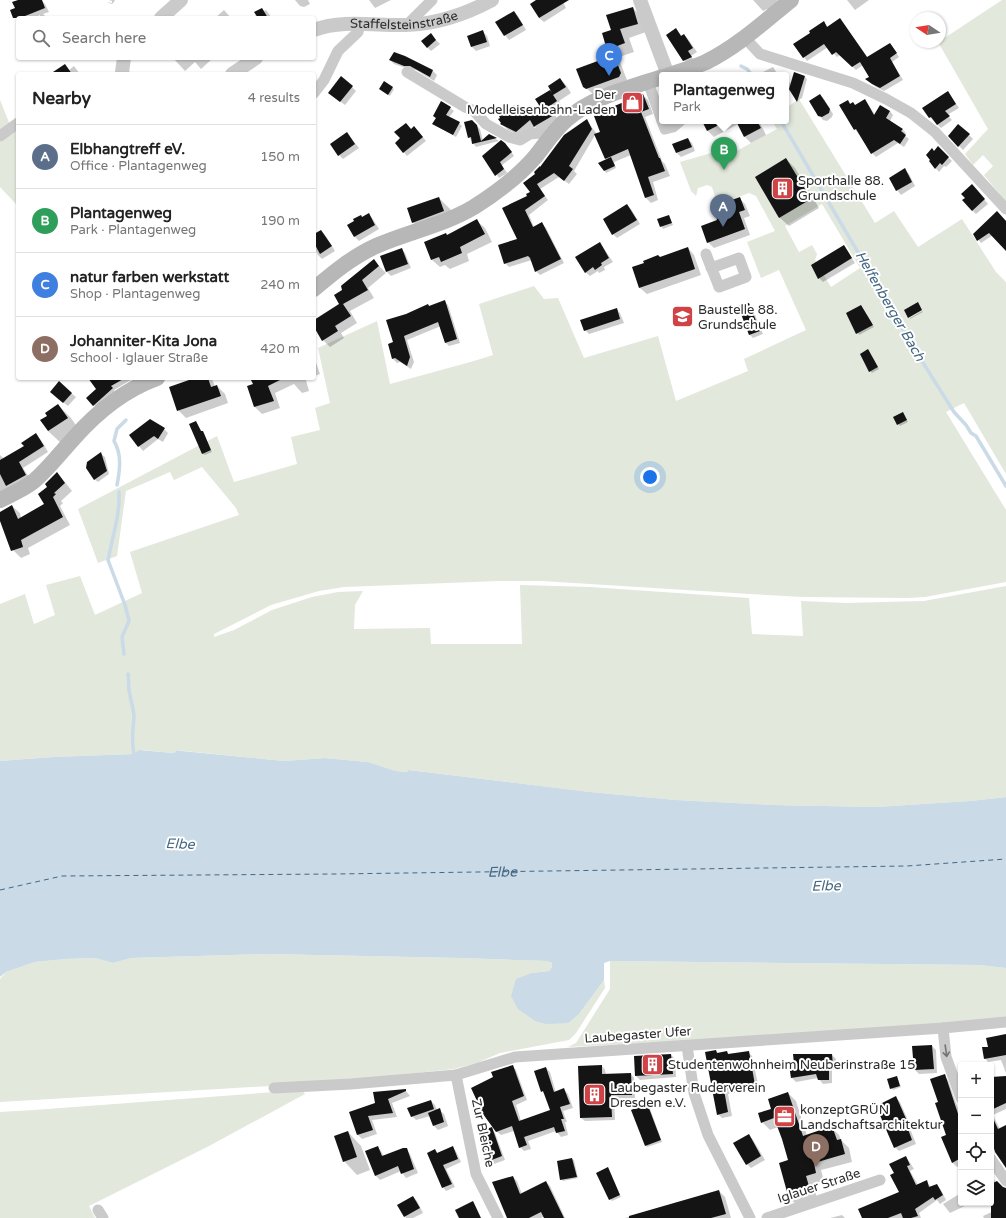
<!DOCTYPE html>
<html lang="en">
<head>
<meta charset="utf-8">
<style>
	body { margin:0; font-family:"Varela Round",sans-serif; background:#f2f2f2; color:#222 }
	.controls { position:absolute; right:12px; bottom:12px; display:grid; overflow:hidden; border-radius:4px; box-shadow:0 1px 3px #0004 }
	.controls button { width:36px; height:36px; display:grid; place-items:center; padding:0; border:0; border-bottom:1px solid #e0e0e0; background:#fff; color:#222; font:20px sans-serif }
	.compass { position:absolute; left:910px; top:12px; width:36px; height:36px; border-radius:50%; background:#fff; box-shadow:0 1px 3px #0004; rotate:282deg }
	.you { position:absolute; left:650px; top:477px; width:14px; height:14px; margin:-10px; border:3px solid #fff; border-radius:50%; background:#1a73e8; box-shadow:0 0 0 6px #1a73e833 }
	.badge { display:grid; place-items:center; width:26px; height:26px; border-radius:50%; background:#0f766e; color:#fff; font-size:13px; font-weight:700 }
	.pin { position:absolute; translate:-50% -33px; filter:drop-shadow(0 1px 2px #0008) }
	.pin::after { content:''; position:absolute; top:21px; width:14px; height:12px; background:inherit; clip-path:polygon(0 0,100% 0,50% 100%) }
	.popup { position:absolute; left:659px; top:72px; width:130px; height:52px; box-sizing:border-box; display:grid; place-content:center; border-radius:4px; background:#fff; filter:drop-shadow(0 1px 3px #0005); font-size:13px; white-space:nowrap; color:#767676 }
	.popup b { font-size:15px; color:#222 }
	.popup::after { content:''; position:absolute; left:50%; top:100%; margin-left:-8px; border:8px solid transparent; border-top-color:#fff }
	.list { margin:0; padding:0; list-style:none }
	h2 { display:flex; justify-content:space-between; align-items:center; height:52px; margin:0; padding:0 16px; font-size:17px }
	h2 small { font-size:13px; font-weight:400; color:#767676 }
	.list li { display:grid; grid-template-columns:26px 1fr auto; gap:12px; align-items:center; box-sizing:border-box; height:64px; padding:0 16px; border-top:1px solid #e0e0e0 }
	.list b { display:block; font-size:15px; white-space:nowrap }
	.list p { margin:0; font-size:13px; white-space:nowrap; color:#767676 }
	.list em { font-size:13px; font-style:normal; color:#767676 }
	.icon { flex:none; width:22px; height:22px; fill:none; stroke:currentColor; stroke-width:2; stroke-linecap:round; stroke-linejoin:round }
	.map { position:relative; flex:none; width:1006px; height:1218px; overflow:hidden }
	.search { position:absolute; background:#fff; box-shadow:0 1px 3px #0004; left:16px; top:16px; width:300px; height:44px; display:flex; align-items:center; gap:10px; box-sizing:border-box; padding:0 14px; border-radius:4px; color:#767676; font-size:15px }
	.panel { position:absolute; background:#fff; box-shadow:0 1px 3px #0004; left:16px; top:72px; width:300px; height:308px; border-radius:4px }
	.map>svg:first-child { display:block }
</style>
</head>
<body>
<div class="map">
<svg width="1006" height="1218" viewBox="0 0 1006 1218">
	<rect width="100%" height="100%" fill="#fff"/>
	<g fill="#e2e8dc" fill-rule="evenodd">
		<path d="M1002,0h4v202l-22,-27 9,-9 -10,-11 -10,10 -8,-11 23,-25 -50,-87h2v-1z"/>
		<path d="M799,99l76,124 19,-12 24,36 44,-28 34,53 10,10v192l-42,-71 -18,9 60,98v72l-81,15 -17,1 -105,-1 -53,-3 -208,-13h-43l-155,6 -25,4 -48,14 -57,29v3l20,-7 38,-20 40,-13 26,-5 25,-1 -8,14 -1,24 76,-1 1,16h91l-2,-59 70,2 159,11 3,36 51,2 -2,-35 45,2 78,-2 82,-15v211l-36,4 -94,6 -104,-2 -96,-5 -86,-8 -182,-22 -1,2 -11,-1 -28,-9 -43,-4 -41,3 -109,-11 1,3h-2l-32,-3 -8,4 -81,3 -53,4v-157l25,-10 9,30 21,-9 -9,-30 34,-9 15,39 47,-22 -12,-41 109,-37 -3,-7 -34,-41 -28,13 -4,-8 -44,19 -9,65 -19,7 -20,-54 139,-73 17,46 63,-18 -6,-27 29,-7 -5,-22 15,-5 -12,-55 59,-27 13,63 84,-23 19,-6 -14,-51 55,-18 10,13 14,-1 26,60 74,-22 18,65 72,-30 -4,-12 62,-29 -27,-60 -18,8 -14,-36 28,-11 -19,-35 -7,-3 -31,12 -6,-18 -5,-2 -9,3 -2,8 -5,-5 -11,-29 45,-13 8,4 44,-24 -5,-8h14v-13zM822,204l38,64 -29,19 -16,-27 2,-6 -5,-9 -13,7 -14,-26z"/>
		<path d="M0,100l10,25 -10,7z"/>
		<path d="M18,128v78l-18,-19v-46z"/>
		<path d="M268,954l193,4 86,3 5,2v4l-3,4 -17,2 47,41 25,-34 1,8 -29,45 -7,7 -69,13 -23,10 -23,6 -134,14 -320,19v-123l6,-7 29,-10 31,-3 29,-1 18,5 18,-5z"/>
		<path d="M610,961l369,4 27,3v51l-323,22 -115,6 8,-4 34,-54z"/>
		<path d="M302,1090l3,4 -96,52 -120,60 6,12h-95v-106l34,-2z"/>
	</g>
	<path fill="#cadae6" d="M139,750l35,3 2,-1 -1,-2 7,1 102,10 41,-3 43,4 28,9 11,1 1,-2 182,22 86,8 96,5 104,2 94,-6 36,-4v171l-27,-3 -369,-4 -6,2v17l-25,34 -11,9 -22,1 -11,-3 -17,-12 -7,-13 5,-17 16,-6 17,-2 3,-4v-4l-5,-2 -86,-3 -193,-4 -137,4 -18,5 -18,-5 -29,1 -31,3 -29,10 -6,5v-216l53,-4 81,-3z"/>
	<g fill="#0003">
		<path d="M21,0h20l4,4 4,8 -6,2 4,4h-7v-3l-6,3h-14z"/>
		<path d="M109,0h6l-1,2 -2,2 -3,-1 -2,-1 5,1v-2z"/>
		<path d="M295,0h13l2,4 -6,3 -4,-1z"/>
		<path d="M369,0h22l-16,8z"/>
		<path d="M538,0h24l4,8 -22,14 -5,-4z"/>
		<path d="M753,0h24l1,1 -4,7 -4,4 -3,-3 -4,2z"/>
		<path d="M847,0h22l-14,10z"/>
		<path d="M633,8l9,9 4,15 -17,6 5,14 -18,6 4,4 7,18 -33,15 -10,-9 30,-30 -6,-7 4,-18z"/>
		<path d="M262,9l2,2 2,-1 6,8h-16l-1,-2z"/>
		<path d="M224,10l7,8h-16z"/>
		<path d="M514,12l4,4 8,14 -17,10 -4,-5z"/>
		<path d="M840,19l28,39 22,-14 9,13 -7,5 11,18 -19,11 -8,-4 -9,-8 3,-2 -7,-12 -7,5 -16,-15 -3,2 -9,-10 -21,14 -12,-16 29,-22 4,4z"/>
		<path d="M676,30l6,6 2,-1 4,4 9,13 -6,4 4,6 -7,2 -4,-4z"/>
		<path d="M483,32l4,4 3,10 -14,5 -4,-4z"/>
		<path d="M435,39l5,5 -9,7 -4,-4z"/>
		<path d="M405,57l28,14 4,4 -3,6 -18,-11 -7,-1 -15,-5 -4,-4z"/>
		<path d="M175,58h36l1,1 -11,10 -6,-7 -10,9 -11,-12z"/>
		<path d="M74,66l6,8h-24l13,-4z"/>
		<path d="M773,67l5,8h-16l-1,-2z"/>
		<path d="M786,77l5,8 14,-8 2,2 -5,19 -5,3 -7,-10 -4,3z"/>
		<path d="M560,79l6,6 5,8 -12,8 3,6 -8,6 5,9 -18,10 -6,-5 -13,10 -14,-7 -6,-6 12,-18 8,10 18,-11 10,-14 3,3z"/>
		<path d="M384,82l10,7 -4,7 -8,-5z"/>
		<path d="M352,87l4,4 -11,14 -11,-8z"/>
		<path d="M948,92l11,16 -12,7 5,5 -11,8 -11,-11z"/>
		<path d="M643,95l5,5 5,14 -8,3 17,44 3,3 5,12 -17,6 5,18 -7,3 -5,-5 -15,-43 -17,7 2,6 -10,5 -1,-2 -5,-8 7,-3 -12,-25 -21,36 3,3 -8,10 -10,-7 -19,12 8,11 -19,15 5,12 8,-3 4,4 18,35 -24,12 -4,-4 -4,-11 -23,7 -4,-4 13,-23 -15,-32 26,-12 7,-21 51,-54 10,13 4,-2z"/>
		<path d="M820,95l4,4 9,15 -1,3 -5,4 -4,-1 -4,-5z"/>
		<path d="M865,100l3,4 7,11 15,-4 3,4 -3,6 12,8 4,4 -2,2 5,4 -5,8 -6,-4 -22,14 -4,-4 -17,-24 -8,-28 4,3 4,2z"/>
		<path d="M442,102l12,9 -5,6 10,6 3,3 -6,11 -19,-11 -3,-3 2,-5 -2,-2z"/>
		<path d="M472,121l8,8 3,12 7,-6 9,6 -23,6 -7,-10z"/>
		<path d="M704,121h55l7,14 -15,8 -6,-6 -7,-13 -24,13 -6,-6z"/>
		<path d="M411,130l7,1 8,10 -19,15 -11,-13z"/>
		<path d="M347,133l12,15 -16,11 -4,-4z"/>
		<path d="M969,135l4,4 -10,11 -14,-14z"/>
		<path d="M688,139l4,4 3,8 -14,6 -4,-4z"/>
		<path d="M508,147l6,9 -12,9 5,8 -8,5 -15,-22z"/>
		<path d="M938,147l14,14 -6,6 -2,-1 -5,6 -9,-11 4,-9z"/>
		<path d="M786,159l9,9 24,40 -30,18 -9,-8 -24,-40z"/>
		<path d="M904,170l5,4 6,12 -14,9 -4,-5z"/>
		<path d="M976,190l12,14 -12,10 -4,-4z"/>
		<path d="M439,198l13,13 -26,24 -13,-13z"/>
		<path d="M739,198l6,6 5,12 -6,2 6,17 -36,13 -6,-6 11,-21 4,-7z"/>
		<path d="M627,205l4,4 9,15 -23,14 -4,-4z"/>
		<path d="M368,214l4,4 7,11 -20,12 -4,-4 -6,-11z"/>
		<path d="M669,216l4,9 -10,4 -5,-9z"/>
		<path d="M477,221l8,7 7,14 -25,12 2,7 -19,8 -5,-4 -5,2 -8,-7 15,-24z"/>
		<path d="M1006,222v28l-13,-15 -12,8 -7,-9z"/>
		<path d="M321,231l4,4 10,16 -13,8 -4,-4 -4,-8v-12z"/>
		<path d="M599,243l4,4 10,15 -9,5 1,3 -6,3 -1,-2 -8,5 -5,-4z"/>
		<path d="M843,246l4,4 8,13 -32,19 -4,-4z"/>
		<path d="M688,248l6,7 7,20 -54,19 -7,-6 -7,-20z"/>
		<path d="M401,249l4,4 6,15 -20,8 -4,-4z"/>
		<path d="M374,261l12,12 -18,15 6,10 -24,13 7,12 -16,10 3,5 -14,9 -7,-7 -9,-14v-5l27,-17 3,-14z"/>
		<path d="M444,301l4,4 12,38 -11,3 -4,-4 -4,-16 -34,14 7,22 -3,7 -11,-7 -3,1 -4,-4 -4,-15 5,-1 35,-36z"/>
		<path d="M748,304l4,4 11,26 -10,4 -3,-3z"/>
		<path d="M861,306l13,21 -15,8 -12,-21z"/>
		<path d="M616,309l4,4 4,10 -35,11 -4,-4z"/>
		<path d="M922,311l1,1 -13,7v-1z"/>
		<path d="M868,350l11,19 -7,4 -2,-2z"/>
		<path d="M314,357l6,17 -6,2z"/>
		<path d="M90,378h44l-20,12 1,2 -18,16 -10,-10 10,-9z"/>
		<path d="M192,378h18l3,3 2,6 2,-1 8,8 3,9 -42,15 -8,-8z"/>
		<path d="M251,378h59l-4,2 3,11 -7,2 -8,-9 -19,9 5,15 -18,6 -7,-7v-23z"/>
		<path d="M71,393l5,4 -8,9 -13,-10z"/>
		<path d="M58,405l13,13 9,13 -19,12 -13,-12v-15z"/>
		<path d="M904,415l4,7 -8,4 -6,-8z"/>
		<path d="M196,422l6,10 2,2 8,18 -7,3 -2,-1z"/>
		<path d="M164,429l4,4 -5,9 -5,-3 -15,12 -13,-16z"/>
		<path d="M36,435l5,5 7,12 -25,16 8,12 -31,18v-43l4,4 21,-12z"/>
		<path d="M101,454l4,3 4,17 -11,8 -4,-3z"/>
		<path d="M57,473l7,8 8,10 -11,10 2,2 -3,3 10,19 -42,23 2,6 -9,4 -8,-8 -13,-37 12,-7 8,7 1,5 24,-14 4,-17z"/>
		<path d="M1006,1035v38l-5,-13 -13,2 -3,-4 4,-11z"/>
		<path d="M932,1046l4,4 1,23 -18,1 -4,-4z"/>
		<path d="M716,1051l3,3 8,-2 2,3 19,-3 4,4 7,33 -31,5 4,22 -10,2 -4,-4z"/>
		<path d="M671,1055l4,4 1,18 -36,3 -4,-4z"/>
		<path d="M832,1055l4,4 1,10 -5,1v13l-9,1 -5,-6 -22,4 -4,-4z"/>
		<path d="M512,1066l4,4 11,30 -11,5 5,16 30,-10 -6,-17 -3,-3 4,-23 4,4 6,21 8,-3 4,4 5,14 -10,3 4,11h-2l3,13 -7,2 -5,-6 -28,10 3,8 -7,2 -4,-4 -6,-16 -13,4 -5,-4 -2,-53z"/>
		<path d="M602,1066l3,4 1,5 25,-1 3,4 1,20 -21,1 1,21 -30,1 -4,-3z"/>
		<path d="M944,1076l4,4 13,37v48l-4,2 -5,-5 -13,-59z"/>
		<path d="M897,1077l1,2 3,8 -8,3 -2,-2z"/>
		<path d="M991,1078l15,3v28l-13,6 7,14 6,-3v40l-15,-31z"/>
		<path d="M405,1090l5,6 -18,7 5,14 -25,3 5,14 -15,5 -4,-4 -8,-22 26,-9z"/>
		<path d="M788,1093l8,8 11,35 25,-8 7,7 2,5 8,8 3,14 -31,8 3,11 -11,3 5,17 -20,5 -8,-7 -9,-36 8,-2 -11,-34 -8,3 -8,-8 10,-13z"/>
		<path d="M896,1098l4,4 10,23 -1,1 7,18 -17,7 -4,-4z"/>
		<path d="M431,1101l4,4 2,5h2l5,4 4,12 -10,4 -4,-4 -4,-10 -14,4 -4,-4z"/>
		<path d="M647,1105l2,1 13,36 -15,5 -1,-2z"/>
		<path d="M491,1129l4,4 10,27 -11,4 -4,-4z"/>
		<path d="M348,1132l13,14 9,24 -13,5 -13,-14z"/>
		<path d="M749,1135l4,5 12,20 -14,8 -4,-4z"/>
		<path d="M377,1147l4,4 3,6 22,-8 4,5 8,19 -12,5 -5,-7 -21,9 -4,-4 -10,-24z"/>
		<path d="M453,1148l3,3 5,11 -15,7 9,18 -9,4 -3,-4 -8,-36 3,3z"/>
		<path d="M905,1157l4,4 5,8 -4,2 8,14 9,-3 4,5 6,-2 4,5 5,10 -6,4 -3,-4 -18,13 2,5h-58l37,-26 -5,-18z"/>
		<path d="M572,1159l2,1 4,18 -15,3 -2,-2z"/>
		<path d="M609,1170l12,27 -9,4 -2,-2z"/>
		<path d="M991,1174l15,26v18h-22l-1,-2 11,-5 -4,-8z"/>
		<path d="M513,1177l4,4 5,13 24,-12 4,4 15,32h-20v-2l-4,2h-33z"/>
		<path d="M719,1191l6,6 6,21h-106z"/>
		<path d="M961,1193v10h10l-21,10 -7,-9z"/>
		<path d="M413,1197l4,4 6,12 -10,5h-7l-1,-2z"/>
		<path d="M842,1215l3,3h-15z"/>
	</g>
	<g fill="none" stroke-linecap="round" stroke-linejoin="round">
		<g stroke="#cadae6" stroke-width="3.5">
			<path d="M741,66l6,3 5,6"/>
			<path d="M781,121l139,237 34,54 12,13 5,8 5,3 30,50"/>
			<path d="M117,485c3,-15 5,-31 -3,-44l3,-12 9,-9"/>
			<path d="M119,492v12l-2,15 -9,41 17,45 4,16 -7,16 2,17"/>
			<path d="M128,674c1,7 0,14 2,21 1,8 4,14 4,22 -1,13 -3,24 0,37"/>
		</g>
		<path stroke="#456884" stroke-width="1" stroke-dasharray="5 4" stroke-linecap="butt" id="s1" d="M0,890l62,-14 273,-2 572,-8 99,-7"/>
	</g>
	<g fill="#141414">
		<path d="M18,0h24l3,8 -25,10h-7l-3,-8 5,-2 -3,-6z"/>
		<path d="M536,0h33l-30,18 -9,-14z"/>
		<path d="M633,7l5,17 -18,5 5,14 -18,7 -5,-17 9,-3 -5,-15z"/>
		<path d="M262,8l6,10h-10l-4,-6z"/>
		<path d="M514,11l9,14 -19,11 -9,-14z"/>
		<path d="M840,18l27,39 23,-14 7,10 -7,5 10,18 -20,12 -8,-4 -7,-5 4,-2 -9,-15 -8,5 -16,-15 -4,3 -8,-11 -21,14 -10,-14 17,-11 -1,-2 15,-10 3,6z"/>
		<path d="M676,28l5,8 3,-2 9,14 -5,3 4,6 -9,4 -17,-26z"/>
		<path d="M483,30l4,12 -16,5 -4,-11z"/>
		<path d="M431,33l5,7 -9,8 -6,-7z"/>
		<path d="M394,52l11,4 28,14 -3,7 -20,-11h-6l-15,-6z"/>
		<path d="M614,55l7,18 -2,4 -33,12 -3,-2 -7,-18z"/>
		<path d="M65,64l7,10h-22z"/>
		<path d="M794,72l11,4 -8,26 -8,-13z"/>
		<path d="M341,76l12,10 -13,16 -12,-9z"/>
		<path d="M560,78l6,9 -13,8 4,6 -9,6 6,8 -19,11 -1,1 -4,-7 -14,12 -16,-8 1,-1 -3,-4 2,-1 -1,-2 15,-11 7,10 18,-10 -4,-6 15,-9 2,3 -4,-7z"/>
		<path d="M384,81l9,6 -5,8 -9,-6z"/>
		<path d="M948,91l8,13 -11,7 5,5 -13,9 -6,-8 -2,1 -7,-10z"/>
		<path d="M643,94l6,15 -8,3 18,46h1l5,13 -17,6 6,18 -9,3 -17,-49 -23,10 -11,-25 6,-2 -6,-16 18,-9z"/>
		<path d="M820,94l10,15 -1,4 -7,4 -4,-1 -9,-15z"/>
		<path d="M865,99l9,16 6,-10 10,6 -4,7 17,11 -2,2 5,4 -6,9 -6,-4 -23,14 -15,-25 -2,1 -15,-25 9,-5 2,4 3,-2 2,3z"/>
		<path d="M441,101l10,6 -5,8 14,7 -7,13 -21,-11 4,-6 -3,-2z"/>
		<path d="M587,119l5,10 -23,37 4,3 -9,12 -10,-8 -17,11 8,12 -20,14 8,17 9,-5 19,37 -26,13 -5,-14 -2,-2 -24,8 -6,-19 19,-6 -15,-31 25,-12 -1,-2 4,-2 -7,-9 12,-9 -1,-2 6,-6v1l24,-32z"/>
		<path d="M472,120l5,5 4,16 8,-7 8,4 -25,6 -1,-7 -3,1 -4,-16z"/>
		<path d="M702,121h25l-20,10z"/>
		<path d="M736,121h21l4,7 -17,9z"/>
		<path d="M406,123l5,6 3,-3 9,11 -20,16 -8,-10 5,-5 -6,-6z"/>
		<path d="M958,124l12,10 -12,13 -10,-11z"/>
		<path d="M347,132l8,12 -17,12 -8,-12z"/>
		<path d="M688,138l4,9 -16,6 -4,-9z"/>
		<path d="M501,140l4,3 7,9 -12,10 4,7 -9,7 -13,-20z"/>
		<path d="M938,146l11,11 -7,8 -2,-2 -5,6 -6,-8 1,-1 -4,-5 6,-7 2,3z"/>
		<path d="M611,157l4,9 -11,5 -6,-8z"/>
		<path d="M786,158l25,41 -32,19 -24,-41z"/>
		<path d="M905,168l7,14 -16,9 -7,-13z"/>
		<path d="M972,184l13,15 -13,12 -10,-11 3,-2 -4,-4z"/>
		<path d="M439,197l5,14 -32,12 -5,-15z"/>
		<path d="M740,197l5,13 -6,2 6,17 -38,14 -6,-17 16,-6 -1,-4 6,-2 -4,-9z"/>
		<path d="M627,204l10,16 -25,15 -9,-16z"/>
		<path d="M997,211l9,10v30l-17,-18 -12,8 -4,-7z"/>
		<path d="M369,213l6,12 -21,12 -7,-12 7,-4 -1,-2 8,-4 1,2z"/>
		<path d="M669,215l3,8 -12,4 -3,-8z"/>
		<path d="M477,219l8,15 -25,13 2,6 -21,9 -2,-5 -8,3 -7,-18 22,-9 1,2z"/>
		<path d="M321,230l11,16 -12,8 -6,-11v-9z"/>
		<path d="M600,242l9,16 -8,5 1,2 -7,5 -2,-3 -8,6 -10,-16z"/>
		<path d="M844,245l8,13 -34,21 -7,-14z"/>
		<path d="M688,247l7,22 -56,19 -7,-21 12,-4 -1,-2 15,-6 2,2z"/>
		<path d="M402,248l6,16 -22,8 -6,-16z"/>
		<path d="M374,259l5,7 -17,14 6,10 -25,14 8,12 -16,10 3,5 -16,10 -8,-14v-7l25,-16 -5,-9 8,-5 -1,-4 1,-1z"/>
		<path d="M445,300l12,39 -12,4 -7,-21 -34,14 6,21 -3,9 -12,-8 -3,1 -4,-15 5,-2 -7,-22 20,-6 22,-10 1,2z"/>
		<path d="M918,302l4,8 -14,8 -4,-8z"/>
		<path d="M749,303l11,28 -11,4 -11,-29z"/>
		<path d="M861,305l12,20 -17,9 -10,-21z"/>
		<path d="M617,308l3,11 -36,12 -4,-11z"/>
		<path d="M868,349l10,18 -9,5 -9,-18z"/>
		<path d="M88,378h37l-14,8 2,2 -20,18 -7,-8 10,-9z"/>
		<path d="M189,378h19l3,9 6,-2 4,11 -44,15 -8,-24 20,-7z"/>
		<path d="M250,378h34l-16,8 6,15 -20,6 -7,-21 6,-2z"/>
		<path d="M59,381l13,12 -9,10 -13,-11z"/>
		<path d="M58,404l10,14 -20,13 -8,-11 7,-4 -2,-3z"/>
		<path d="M903,412l4,8 -10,5 -4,-8z"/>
		<path d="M150,419l15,9 -7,11 -4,-3 -16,11 -9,-12z"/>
		<path d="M196,421l5,10h2l8,19 -9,4 -13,-30z"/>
		<path d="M36,433l8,13 -25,16 7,13 -20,11 -6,-12v-14l24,-14 -3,-3z"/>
		<path d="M101,452l6,19 -13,9 -8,-12 1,-6z"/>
		<path d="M57,472l8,11 -11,10 2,1 -3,3 10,20 -42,23 2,7 -12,4 -11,-30v-9l12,-7 6,14 26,-15 -6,-10 9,-7 -2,-3z"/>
		<path d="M1006,1034v21l-22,4 -2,-12h6l-2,-9z"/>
		<path d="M932,1045l2,24 -20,1 -2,-24z"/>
		<path d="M716,1050l1,3 10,-2 1,3 21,-3 6,34 -31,5 4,22 -11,3 -12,-63z"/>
		<path d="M671,1054l2,20 -38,2 -1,-20z"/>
		<path d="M793,1054h39l1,12h-4v14h-11l-2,-6 -25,4 -2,-13 5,-1z"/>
		<path d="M513,1065l11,31 -12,5 7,20 31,-11 -7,-19 -2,1 -7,-21 12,-4 8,25 10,-4 6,16 -10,3 4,12h-3l4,12 -9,2 -2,-6 -30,10 3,8 -8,3 -7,-22 -16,6 -13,-18 -12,-26 22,-11 -2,-5z"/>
		<path d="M602,1065v9l29,-1 1,22h-21l1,22 -32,1 -2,-52z"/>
		<path d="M945,1074l16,49v35l-9,5 -11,-26 5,-2 -11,-32 3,-1 -8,-23z"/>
		<path d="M897,1076l3,10 -10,3 -3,-10z"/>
		<path d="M1006,1076v27l-15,7v-33z"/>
		<path d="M406,1089v2l-18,8 5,14 -25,3 5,14 -16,5 -8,-23 26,-9 -2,-11z"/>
		<path d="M788,1092l15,44 29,-10 5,14 4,-1 4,15 -31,9 2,10 -10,3 5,17 -22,6 -10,-36 9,-3 -6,-21 -8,-21 -13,5 -3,-10 13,-4 -3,-10z"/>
		<path d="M896,1096l11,25h-2l7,19 -18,8 -18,-42z"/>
		<path d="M431,1100l3,9 -23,8 -4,-9z"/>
		<path d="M647,1103l14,37 -16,6 -14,-36z"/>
		<path d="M440,1108l4,14 -11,4 -5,-13z"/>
		<path d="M991,1114l7,15 8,-4v43l-11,-16 -4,-14z"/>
		<path d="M492,1127l10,29 -13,5 -11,-29z"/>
		<path d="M348,1131l9,26 -14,5 -9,-26z"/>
		<path d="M749,1134l12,22 -15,9 -13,-22z"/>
		<path d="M378,1146l4,10 21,-8h4l7,21 -13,5 -3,-8 -23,10 -10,-25z"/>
		<path d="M453,1146l5,13 -15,6 9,19 -10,4 -15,-35 8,-4 2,4z"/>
		<path d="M906,1156l4,9 -3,1 9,19 11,-5 2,7 8,-3 6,11 -8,5 -2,-3 -18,12 3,7 -7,2h-8l-2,-5 -13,5h-26l-4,-9 41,-17 -9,-17 4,-2 -5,-9z"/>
		<path d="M572,1158l5,19 -17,3 -3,-19z"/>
		<path d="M608,1167l12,28 -11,5 -13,-27z"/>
		<path d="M513,1176l7,18 26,-13 18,37h-20l-3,-6 -12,6h-22l-15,-36z"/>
		<path d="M997,1181l6,6 3,1v30h-15v-34z"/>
		<path d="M719,1190l7,24 -15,4h-82v-2z"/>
		<path d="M413,1196l7,12 -16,9 -7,-12z"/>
		<path d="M473,1201l8,17h-22l-4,-8z"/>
	</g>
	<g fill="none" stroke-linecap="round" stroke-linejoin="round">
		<g stroke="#cacaca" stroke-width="11">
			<path d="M407,25l25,-25"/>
			<path d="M745,38l15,16 93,29 33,16 25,14 24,19 71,77"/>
			<path d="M407,72l58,35 9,4 12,13 23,13 11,3 10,-6 10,-1 11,3"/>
			<path d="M648,82l14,39"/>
			<path d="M314,93l10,-13 14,-29 20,-19 2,-8"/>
			<path d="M662,121l3,8 8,-2 7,-6"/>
			<path d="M0,136l18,-13"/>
			<path d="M706,254c4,11 9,22 13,33l27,-10 -7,-19 -28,10"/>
			<path d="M943,1028l3,29 15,41"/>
			<path d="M687,1046l7,47 14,42 42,83"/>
			<path d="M456,1075l20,99 22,44"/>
			<path d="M274,1088l77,-4 105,-9 59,-18 428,-29 63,-6"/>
			<path d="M991,1159l15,22"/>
			<path d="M98,1210l5,8"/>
			<path d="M767,1218l113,-38"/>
		</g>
		<g stroke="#cacaca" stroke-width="14">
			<path d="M640,0l28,75"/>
			<path d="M161,18l20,-18"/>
			<path id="s2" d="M314,30c29,-11 62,-4 92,-5 30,-1 60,-11 86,-25"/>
			<path d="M123,74l-1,-2 2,-14"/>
			<path d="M232,74l24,-16"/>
		</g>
		<g stroke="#b7b7b7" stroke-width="16">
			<path d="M669,75c12,-4 26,-8 37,-13 32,-16 58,-40 85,-62"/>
			<path d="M314,289c19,-16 38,-32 62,-43 32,-14 68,-21 98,-39 22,-14 44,-30 61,-50 10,-12 19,-27 31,-37 26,-23 63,-32 96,-43"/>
			<path d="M0,500c12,-6 24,-11 34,-19 15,-13 27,-29 40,-43 23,-26 50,-48 83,-60"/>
		</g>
	</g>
	<defs><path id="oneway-shaft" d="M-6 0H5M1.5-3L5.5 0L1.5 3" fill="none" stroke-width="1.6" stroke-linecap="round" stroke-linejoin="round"/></defs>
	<use stroke="#747474" href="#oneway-shaft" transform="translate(946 1051) rotate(82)"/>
	<defs>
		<symbol id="shop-square" viewBox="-11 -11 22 22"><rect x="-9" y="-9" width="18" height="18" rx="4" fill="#cf4346" stroke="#fff"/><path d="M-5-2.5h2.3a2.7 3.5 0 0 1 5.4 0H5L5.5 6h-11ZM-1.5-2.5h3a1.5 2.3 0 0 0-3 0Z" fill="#fff"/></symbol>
		<symbol id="building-square" viewBox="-11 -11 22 22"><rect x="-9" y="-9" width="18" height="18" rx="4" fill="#cf4346" stroke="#fff"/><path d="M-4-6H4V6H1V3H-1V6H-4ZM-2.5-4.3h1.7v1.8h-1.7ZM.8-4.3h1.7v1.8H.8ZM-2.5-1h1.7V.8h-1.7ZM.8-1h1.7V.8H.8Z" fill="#fff"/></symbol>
		<symbol id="school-square" viewBox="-11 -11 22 22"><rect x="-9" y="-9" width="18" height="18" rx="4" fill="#cf4346" stroke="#fff"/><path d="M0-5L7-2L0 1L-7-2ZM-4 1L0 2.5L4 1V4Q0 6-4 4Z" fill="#fff"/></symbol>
		<symbol id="office-square" viewBox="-11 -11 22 22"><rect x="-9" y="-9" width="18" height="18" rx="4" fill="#cf4346" stroke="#fff"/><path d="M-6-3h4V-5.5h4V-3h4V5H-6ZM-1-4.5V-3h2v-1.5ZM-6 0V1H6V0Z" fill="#fff"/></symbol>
	</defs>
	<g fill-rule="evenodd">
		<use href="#shop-square" x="620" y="90" width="25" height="25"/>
		<use href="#building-square" x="770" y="176" width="25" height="25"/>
		<use href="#school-square" x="670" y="304" width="25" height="25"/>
		<use href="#building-square" x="640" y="1052" width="25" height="25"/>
		<use href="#building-square" x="582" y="1082" width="25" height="25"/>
		<use href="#office-square" x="772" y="1104" width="25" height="25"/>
	</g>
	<g text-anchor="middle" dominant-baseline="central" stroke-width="4" stroke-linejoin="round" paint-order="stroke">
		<g font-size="13" fill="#2d2d2d" stroke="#fff">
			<text stroke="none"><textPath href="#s2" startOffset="91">Staffelsteinstraße</textPath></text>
			<text transform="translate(638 1035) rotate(-4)">Laubegaster Ufer</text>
			<text transform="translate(483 1133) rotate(78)">Zur Bleiche</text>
			<text transform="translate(819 1186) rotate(-18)">Iglauer Straße</text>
		</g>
		<g font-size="13" fill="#2d2d2d" stroke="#fff" text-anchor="start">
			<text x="616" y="95" text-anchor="end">Der<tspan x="616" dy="15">Modelleisenbahn-Laden</tspan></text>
			<text x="798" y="181">Sporthalle 88.<tspan x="798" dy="15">Grundschule</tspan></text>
			<text x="698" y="310">Baustelle 88.<tspan x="698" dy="15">Grundschule</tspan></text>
			<text x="668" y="1065">Studentenwohnheim Neuberinstraße 15</text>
			<text x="610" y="1088">Laubegaster Ruderverein<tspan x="610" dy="15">Dresden e.V.</tspan></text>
			<text x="800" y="1110">konzeptGRÜN<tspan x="800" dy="15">Landschaftsarchitektur</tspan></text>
		</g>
		<g font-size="14" font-style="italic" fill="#456884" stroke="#fff">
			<text transform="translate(890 306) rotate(60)">Helfenberger Bach</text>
			<text transform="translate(180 844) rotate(2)">Elbe</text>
			<text stroke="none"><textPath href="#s1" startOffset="504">Elbe</textPath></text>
			<text transform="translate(826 886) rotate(-1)">Elbe</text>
		</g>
	</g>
</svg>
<div class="controls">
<button>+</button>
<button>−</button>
<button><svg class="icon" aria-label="locate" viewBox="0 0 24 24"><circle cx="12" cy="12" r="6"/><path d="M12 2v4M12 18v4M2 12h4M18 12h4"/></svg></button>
<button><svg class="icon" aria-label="layers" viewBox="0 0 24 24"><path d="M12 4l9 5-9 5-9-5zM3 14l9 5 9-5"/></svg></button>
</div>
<svg class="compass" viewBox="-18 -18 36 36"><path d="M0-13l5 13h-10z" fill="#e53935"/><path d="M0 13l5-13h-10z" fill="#767676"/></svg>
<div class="you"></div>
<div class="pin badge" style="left:723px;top:227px;background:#5c6f8a">A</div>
<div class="pin badge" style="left:724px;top:170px;background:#2e9e5b">B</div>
<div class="popup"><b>Plantagenweg</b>Park</div>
<div class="pin badge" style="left:609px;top:76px;background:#3f7fe0">C</div>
<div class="pin badge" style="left:816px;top:1167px;background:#8d6e63">D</div>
<div class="search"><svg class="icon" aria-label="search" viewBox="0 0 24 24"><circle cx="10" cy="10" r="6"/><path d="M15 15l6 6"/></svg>Search here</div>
<section class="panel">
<h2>Nearby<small>4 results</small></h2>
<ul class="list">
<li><span class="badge" style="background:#5c6f8a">A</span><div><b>Elbhangtreff eV.</b><p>Office · Plantagenweg</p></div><em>150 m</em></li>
<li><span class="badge" style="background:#2e9e5b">B</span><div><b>Plantagenweg</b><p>Park · Plantagenweg</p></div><em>190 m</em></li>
<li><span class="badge" style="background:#3f7fe0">C</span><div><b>natur farben werkstatt</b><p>Shop · Plantagenweg</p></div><em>240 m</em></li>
<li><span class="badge" style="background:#8d6e63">D</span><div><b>Johanniter-Kita Jona</b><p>School · Iglauer Straße</p></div><em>420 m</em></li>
</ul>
</section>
</div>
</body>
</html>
